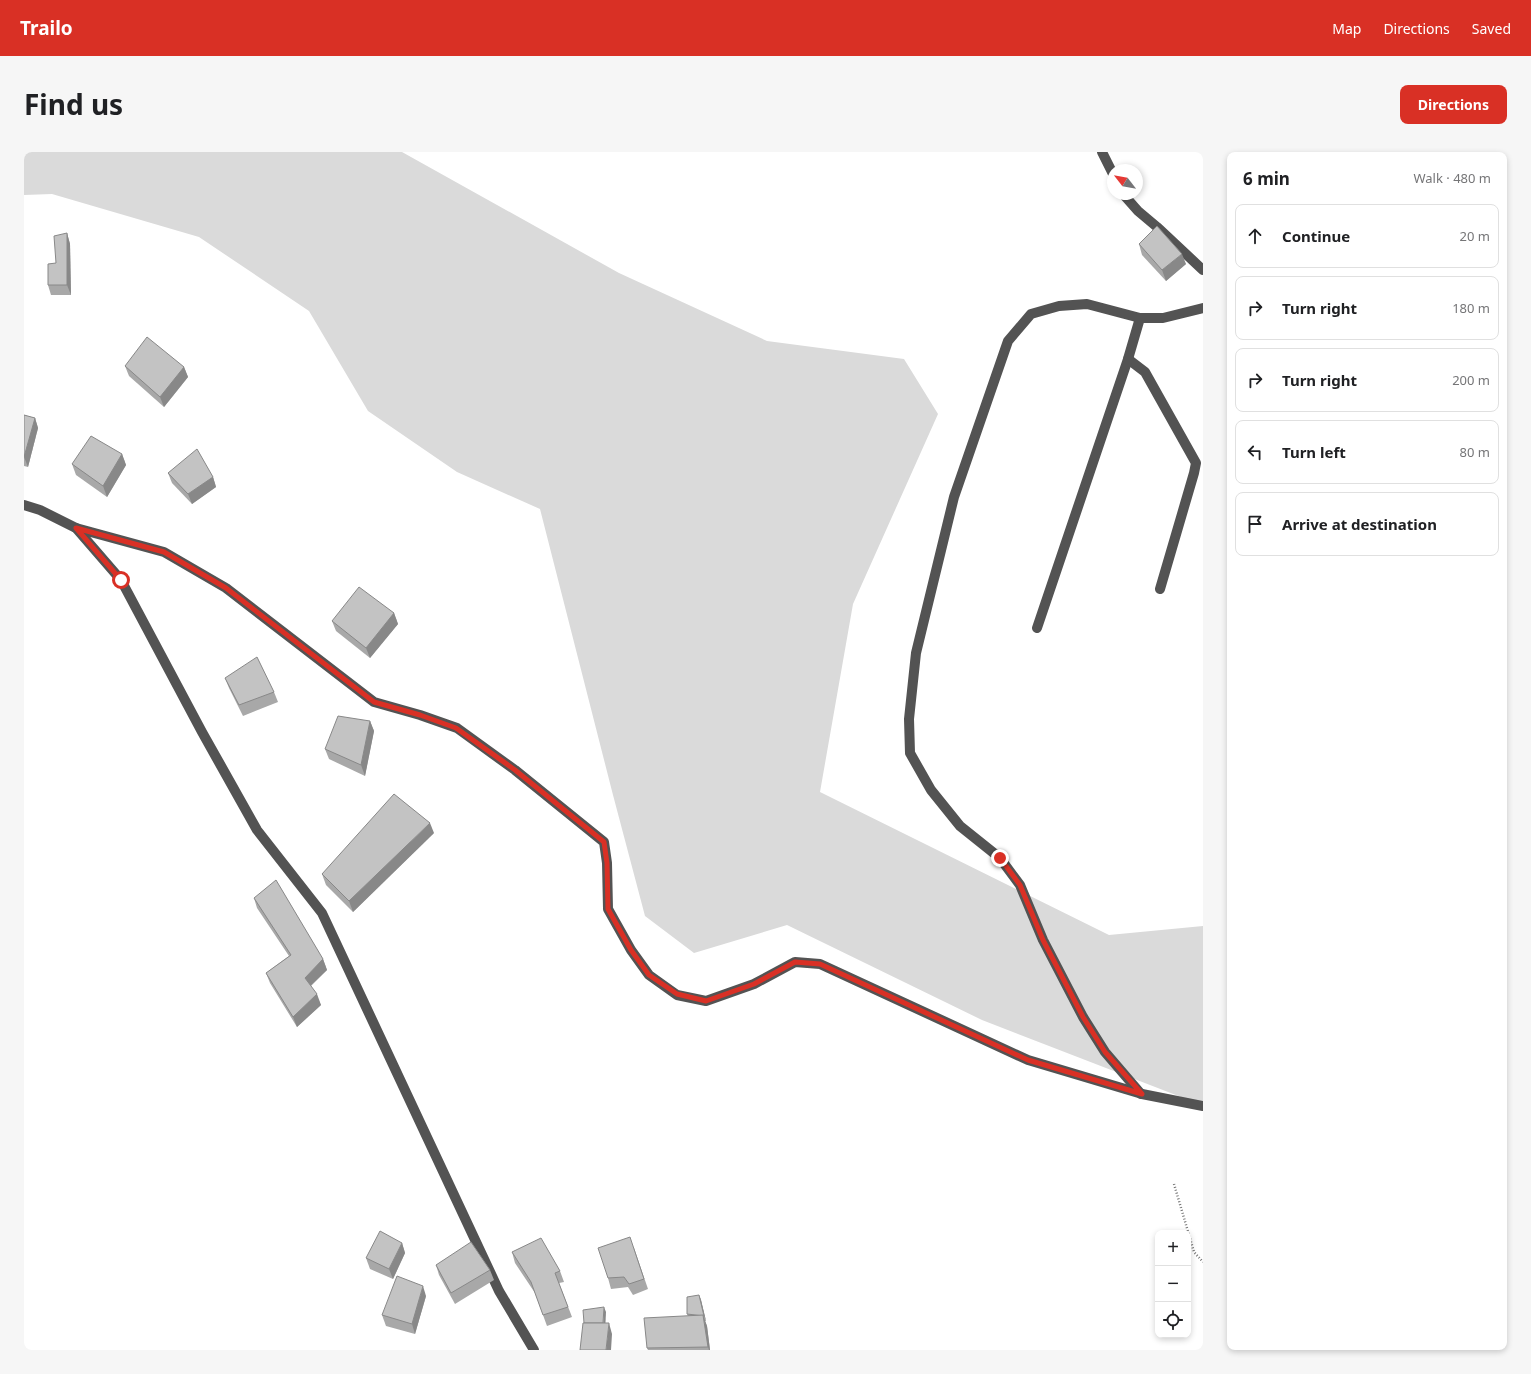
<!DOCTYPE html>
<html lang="en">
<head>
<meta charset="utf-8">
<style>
	body { margin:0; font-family:"Noto Sans",sans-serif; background:#f6f6f6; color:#202124 }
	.controls { position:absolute; right:12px; bottom:12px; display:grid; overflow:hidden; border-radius:8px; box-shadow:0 2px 6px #0003 }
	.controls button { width:36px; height:36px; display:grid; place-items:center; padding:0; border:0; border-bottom:1px solid #e0e0e0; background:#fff; color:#202124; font:20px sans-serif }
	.compass { position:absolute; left:1083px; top:12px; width:36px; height:36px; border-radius:50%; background:#fff; box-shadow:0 2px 6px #0003; rotate:301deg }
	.stop { position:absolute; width:12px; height:12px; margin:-9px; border:3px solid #d93025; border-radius:50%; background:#fff }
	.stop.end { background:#d93025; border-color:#fff; box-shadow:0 1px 4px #0008 }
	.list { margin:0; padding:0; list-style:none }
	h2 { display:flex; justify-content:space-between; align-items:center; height:52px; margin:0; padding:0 16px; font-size:17px }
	h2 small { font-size:13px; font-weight:400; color:#757577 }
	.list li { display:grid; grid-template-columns:26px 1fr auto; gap:12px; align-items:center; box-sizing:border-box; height:64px; margin:0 8px 8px; padding:0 8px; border:1px solid #e0e0e0; border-radius:8px }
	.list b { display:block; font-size:15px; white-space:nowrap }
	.list em { font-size:13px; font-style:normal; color:#757577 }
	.icon { flex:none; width:22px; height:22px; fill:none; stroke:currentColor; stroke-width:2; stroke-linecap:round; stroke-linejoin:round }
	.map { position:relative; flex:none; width:1179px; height:1198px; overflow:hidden; border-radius:8px }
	header { display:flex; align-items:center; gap:24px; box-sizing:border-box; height:56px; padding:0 20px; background:#d93025; color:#fff }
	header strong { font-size:19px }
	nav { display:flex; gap:22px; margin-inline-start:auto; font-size:14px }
	.intro { display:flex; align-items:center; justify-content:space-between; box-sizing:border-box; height:96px; padding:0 24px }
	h1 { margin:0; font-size:28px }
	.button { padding:10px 18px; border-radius:8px; background:#d93025; color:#fff; font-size:14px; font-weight:700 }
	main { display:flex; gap:24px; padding:0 24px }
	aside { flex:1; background:#fff; border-radius:8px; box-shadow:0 2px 6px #0003 }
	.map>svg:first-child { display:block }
</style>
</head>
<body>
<header>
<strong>Trailo</strong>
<nav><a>Map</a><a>Directions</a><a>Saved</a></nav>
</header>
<div class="intro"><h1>Find us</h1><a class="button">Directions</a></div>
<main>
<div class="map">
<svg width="1179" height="1198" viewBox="0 0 1179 1198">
	<rect width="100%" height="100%" fill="#fff"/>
	<path fill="#dadada" d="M0,0h378l217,121 148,68 137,18 34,55 -85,190 -33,188 289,143 94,-9v177l-9,-1 -212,-82 -195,-95 -93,28 -49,-37 -32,-121 -73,-286 -83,-37 -89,-61 -59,-100 -110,-74 -147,-43 -28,1z"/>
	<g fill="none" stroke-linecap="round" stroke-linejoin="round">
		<path stroke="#757575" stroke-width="2.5" stroke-dasharray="1 2" stroke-linecap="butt" d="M1150,1032l20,68 9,10"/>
		<g stroke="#535353" stroke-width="10">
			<path d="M1078,0l11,22"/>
			<path d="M1099,42l15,17 19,16 46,43"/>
			<path d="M1104,207l17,13 51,91 -2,10 -34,116"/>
			<path d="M0,353l16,5 36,18 45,52 81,152 55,98 65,83 177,378 35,59"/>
			<path d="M52,376l88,24 62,36 148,114 46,13 37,13 58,42 89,72 3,21 1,46 23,41 18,25 28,20 29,6 48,-17 41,-22 25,2 208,96 114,34 61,12"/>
			<path d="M1013,476l91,-269 12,-41"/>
			<path d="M1117,942l-36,-42 -22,-35 -40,-77 -23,-55 -20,-27 -40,-32 -29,-36 -21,-37 -1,-34 7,-66 38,-156 54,-156 23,-27 28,-8 28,-2 53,14h23l40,-10"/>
		</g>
	</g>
	<g fill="#a8a8a8">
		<path d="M43,81l3,11 1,51h-20l-3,-10z"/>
		<path d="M1115,92l47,20 -20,17 -24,-26z"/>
		<path d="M101,214l59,1 4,10 -24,30 -35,-31z"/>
		<path d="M0,263l11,3 3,10 -10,39 -4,-1z"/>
		<path d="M98,302l4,11 -19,32 -31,-22 -4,-11z"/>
		<path d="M144,321l45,4 3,10 -24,17 -20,-21z"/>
		<path d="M370,461l4,11 -28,34 -34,-27 -4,-10z"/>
		<path d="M201,526l49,14 4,10 -35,14 -14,-28z"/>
		<path d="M346,569l4,10 -9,45 -36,-17 -4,-10z"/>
		<path d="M410,681l-81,79 -27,-27 -4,-11z"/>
		<path d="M230,746l69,61 4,11 -16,16 10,19 -24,22 -27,-44 -4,-10 23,-17 -32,-48z"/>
		<path d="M378,1091l3,10 -12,26 -23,-10 -4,-11z"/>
		<path d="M610,1096l14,41 -15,6 -5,-8 -17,2 -3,-11z"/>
		<path d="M488,1100l48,19 4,11 -5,1 13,34 -25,9 -12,-33 -20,-30z"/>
		<path d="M412,1113l54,5 4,10 -39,24 -16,-29z"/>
		<path d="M675,1143l2,5 5,21h-1l2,5 3,24h-62l-1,-2 41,-32 -1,-2z"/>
		<path d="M402,1144l-11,38 -29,-8 -4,-11z"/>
	</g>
	<g fill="#888">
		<path d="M43,81l3,11 1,51 -4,-10z"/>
		<path d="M1158,102l4,10 -20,17 -4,-11z"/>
		<path d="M160,215l4,10 -24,30 -4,-10z"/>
		<path d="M11,266l3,10 -10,39 -4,-10z"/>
		<path d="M98,302l4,11 -19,32 -4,-11z"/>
		<path d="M189,325l3,10 -24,17 -4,-10z"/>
		<path d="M370,461l4,11 -28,34 -4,-10z"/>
		<path d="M346,569l4,10 -9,45 -4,-11z"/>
		<path d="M406,671l4,10 -81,79 -4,-11z"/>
		<path d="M299,807l4,11 -19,18 -3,-10z"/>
		<path d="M293,842l4,11 -24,22 -4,-10z"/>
		<path d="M378,1091l3,10 -12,26 -4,-10z"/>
		<path d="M399,1134l3,10 -11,38 -3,-10z"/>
		<path d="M675,1143l2,5 5,21 -2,-5z"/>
		<path d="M580,1155l2,5 -1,21 -2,-5z"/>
		<path d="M679,1163l4,11 3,24h-1l-1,-3z"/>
		<path d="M585,1171l3,11 -1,16h-5z"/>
	</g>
	<g fill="#c3c3c3" stroke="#888">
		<path d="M1133,74l25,28 -20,16 -23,-26z"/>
		<path d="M43,81v52h-19v-21l8,-1 -2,-27z"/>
		<path d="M123,185l37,30 -24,30 -35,-31z"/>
		<path d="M0,263l11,3 -11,39z"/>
		<path d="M67,284l31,18 -19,32 -31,-22z"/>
		<path d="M173,297l16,28 -25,17 -20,-21z"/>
		<path d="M335,435l35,26 -28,35 -34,-27z"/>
		<path d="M233,505l17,35 -35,13 -14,-27z"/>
		<path d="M314,564l32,5 -9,44 -36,-16z"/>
		<path d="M370,642l36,29 -81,78 -27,-27z"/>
		<path d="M252,728l47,79 -18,19 12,16 -24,23 -27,-44 25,-18 -37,-57z"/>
		<path d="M356,1079l22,12 -13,26 -23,-11z"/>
		<path d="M606,1085l14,42 -15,5 -5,-7 -16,1 -10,-30z"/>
		<path d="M517,1086l19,33 -5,2 13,34 -25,8 -12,-33 -19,-30z"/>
		<path d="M447,1090l19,28 -39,23 -15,-28z"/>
		<path d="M373,1124l26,10 -11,38 -30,-9z"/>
		<path d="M675,1143l5,21 -17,-2v-17z"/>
		<path d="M580,1155l-1,16h-19l-1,-13z"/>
		<path d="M679,1163l5,32 -61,1 -3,-30z"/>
		<path d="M559,1171h26l-3,27h-26z"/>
	</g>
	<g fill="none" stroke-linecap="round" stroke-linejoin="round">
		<path stroke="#d93025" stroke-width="5" d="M97,428l-45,-52 88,24 62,36 148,114 46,13 36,13 59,42 89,72 3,21 1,46 23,41 18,25 28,19 29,7 48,-17 41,-22 25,2 208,96 114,34 -37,-42 -22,-35 -40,-77 -23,-55 -20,-27"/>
	</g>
</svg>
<div class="controls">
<button>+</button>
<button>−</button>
<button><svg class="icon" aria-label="locate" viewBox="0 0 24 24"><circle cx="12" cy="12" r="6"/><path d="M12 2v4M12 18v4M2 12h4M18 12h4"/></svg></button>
</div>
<svg class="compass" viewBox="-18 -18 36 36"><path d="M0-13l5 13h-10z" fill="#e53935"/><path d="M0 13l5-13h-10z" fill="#757577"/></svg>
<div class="stop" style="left:97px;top:428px"></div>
<div class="stop end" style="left:976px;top:706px"></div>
</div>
<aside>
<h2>6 min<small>Walk · 480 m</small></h2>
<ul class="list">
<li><svg class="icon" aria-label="ahead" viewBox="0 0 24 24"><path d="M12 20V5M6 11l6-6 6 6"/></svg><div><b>Continue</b></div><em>20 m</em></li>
<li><svg class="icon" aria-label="right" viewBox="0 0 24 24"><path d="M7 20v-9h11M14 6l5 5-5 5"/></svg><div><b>Turn right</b></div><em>180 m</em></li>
<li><svg class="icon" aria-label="right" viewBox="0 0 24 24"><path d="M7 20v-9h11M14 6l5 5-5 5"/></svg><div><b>Turn right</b></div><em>200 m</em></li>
<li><svg class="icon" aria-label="left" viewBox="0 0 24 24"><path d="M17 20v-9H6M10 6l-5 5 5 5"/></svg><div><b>Turn left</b></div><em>80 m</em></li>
<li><svg class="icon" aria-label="arrive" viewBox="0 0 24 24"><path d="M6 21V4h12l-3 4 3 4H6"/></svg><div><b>Arrive at destination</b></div></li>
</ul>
</aside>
</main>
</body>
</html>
